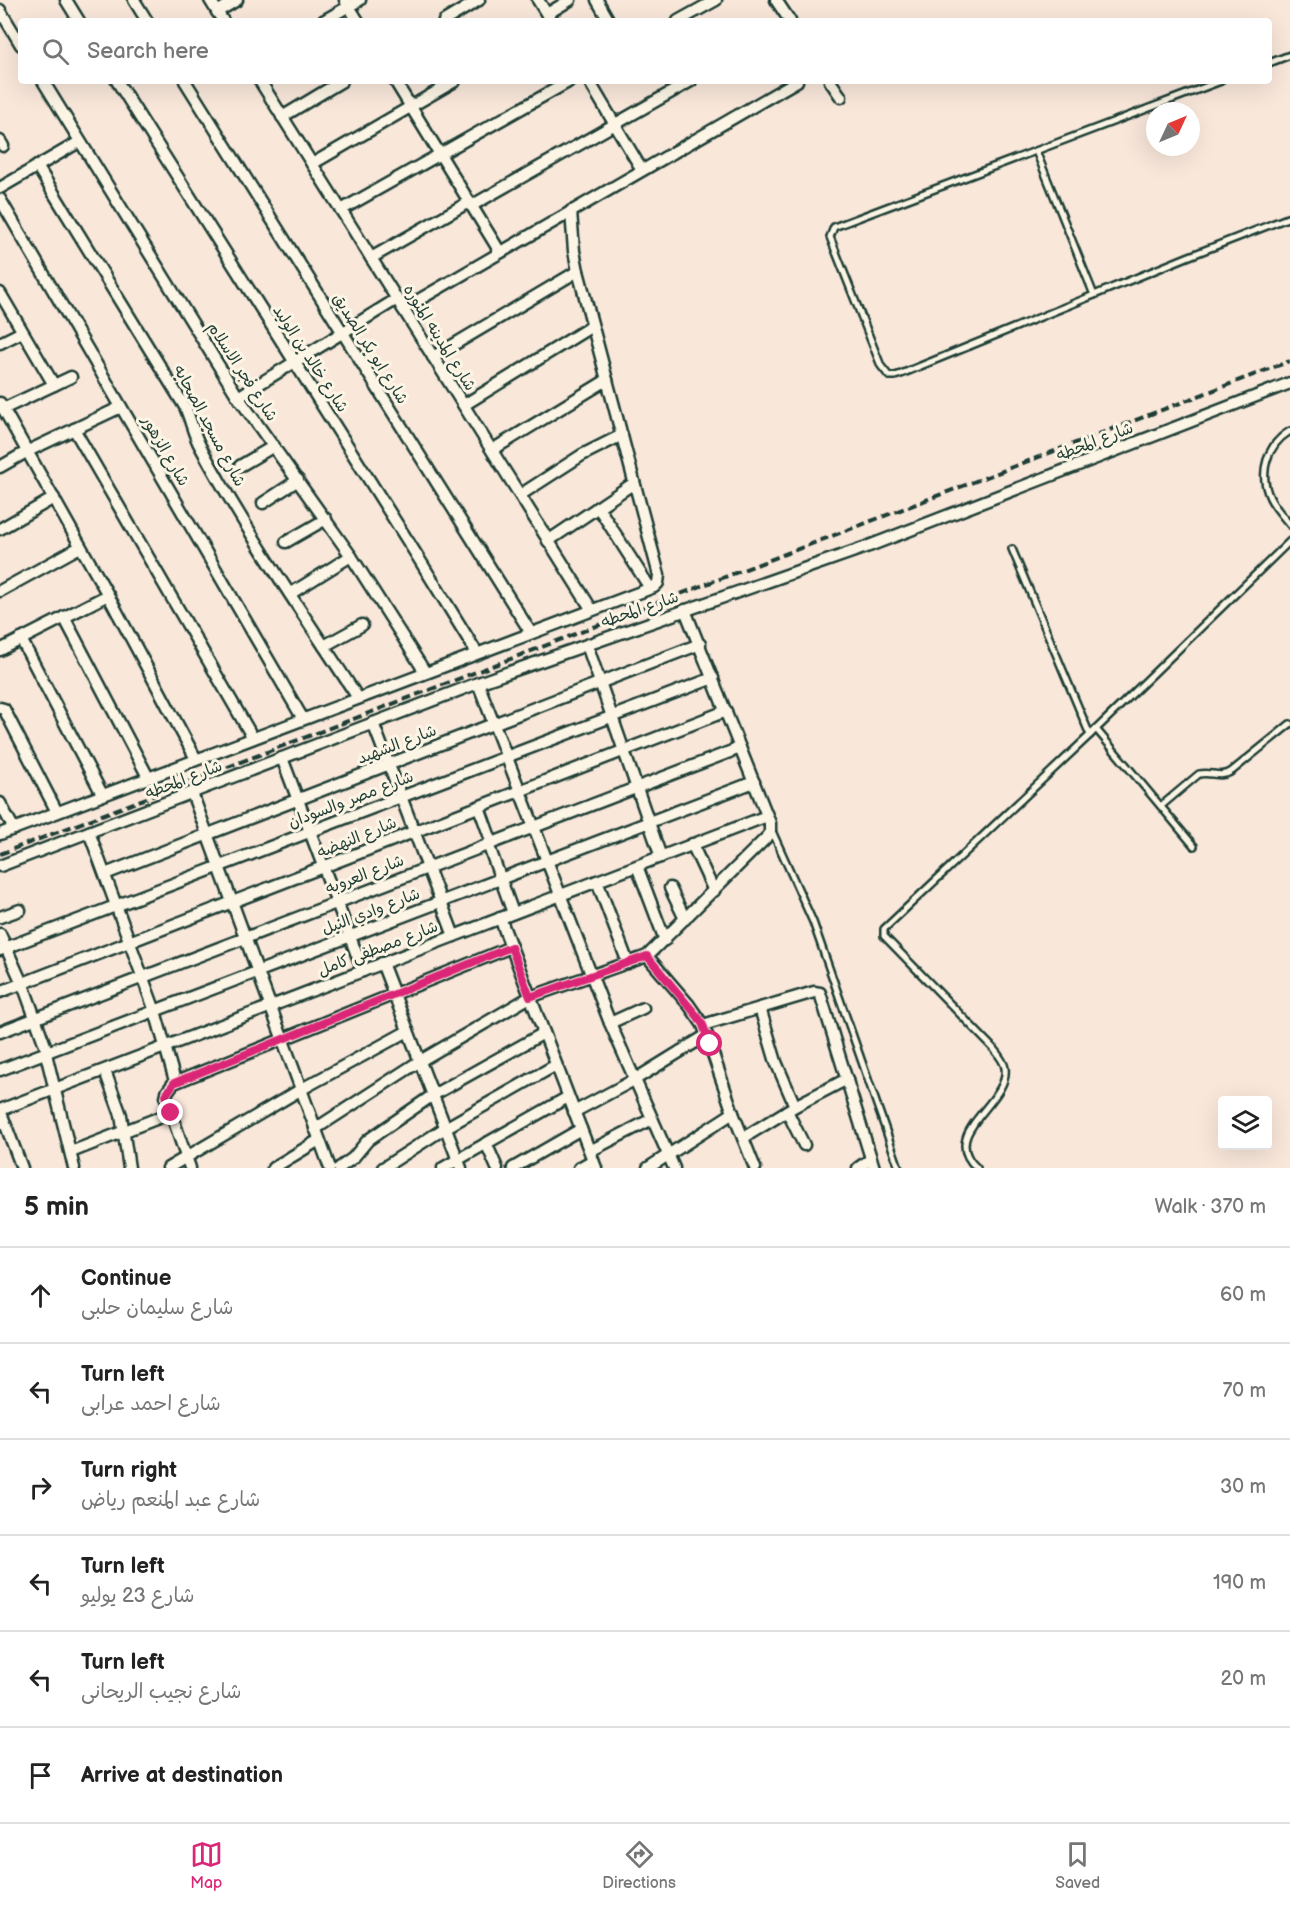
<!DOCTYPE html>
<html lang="en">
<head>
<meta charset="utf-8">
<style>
	body { margin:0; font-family:"Balsamiq Sans","Playpen Sans Arabic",sans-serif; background:#f2f2f2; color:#222 }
	.controls { position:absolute; right:18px; bottom:18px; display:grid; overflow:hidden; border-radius:6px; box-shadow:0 6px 24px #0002 }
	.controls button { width:54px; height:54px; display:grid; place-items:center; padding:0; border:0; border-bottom:2px solid #e0e0e0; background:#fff; color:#222; font:30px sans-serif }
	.compass { position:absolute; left:1146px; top:102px; width:54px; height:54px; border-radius:50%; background:#fff; box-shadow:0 6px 24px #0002; rotate:46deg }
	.stop { position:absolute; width:18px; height:18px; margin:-14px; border:4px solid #db2777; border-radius:50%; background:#fff }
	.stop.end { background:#db2777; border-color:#fff; box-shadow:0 2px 6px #0008 }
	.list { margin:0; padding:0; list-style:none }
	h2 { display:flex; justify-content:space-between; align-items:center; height:78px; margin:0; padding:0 24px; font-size:26px }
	h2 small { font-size:20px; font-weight:400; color:#767676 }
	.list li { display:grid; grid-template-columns:39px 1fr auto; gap:18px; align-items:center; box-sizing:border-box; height:96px; padding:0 24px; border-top:2px solid #e0e0e0 }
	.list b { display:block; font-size:22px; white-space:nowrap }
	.list p { margin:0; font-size:20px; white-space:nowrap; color:#767676 }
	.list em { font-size:20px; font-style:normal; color:#767676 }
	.icon { flex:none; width:33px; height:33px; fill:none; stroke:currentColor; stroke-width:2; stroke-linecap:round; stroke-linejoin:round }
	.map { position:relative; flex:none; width:1290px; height:1168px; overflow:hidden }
	.search { position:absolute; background:#fff; box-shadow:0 6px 24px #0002; left:18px; right:18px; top:18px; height:66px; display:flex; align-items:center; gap:15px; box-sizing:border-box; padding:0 21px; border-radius:6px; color:#767676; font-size:22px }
	.sheet { height:654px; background:#fff }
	nav { display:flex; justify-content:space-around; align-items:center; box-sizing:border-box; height:84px; border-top:2px solid #e0e0e0; background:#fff; font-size:16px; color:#767676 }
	nav a { display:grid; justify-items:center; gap:3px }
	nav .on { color:#db2777 }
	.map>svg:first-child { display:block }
</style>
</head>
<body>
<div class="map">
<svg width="1290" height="1168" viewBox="0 0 1290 1168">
	<rect width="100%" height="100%" fill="#f9e7da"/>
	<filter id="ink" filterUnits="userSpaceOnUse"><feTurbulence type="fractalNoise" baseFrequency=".0167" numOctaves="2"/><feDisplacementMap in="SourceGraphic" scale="12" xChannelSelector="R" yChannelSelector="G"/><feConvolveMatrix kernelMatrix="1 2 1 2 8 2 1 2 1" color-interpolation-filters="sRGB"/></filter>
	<g filter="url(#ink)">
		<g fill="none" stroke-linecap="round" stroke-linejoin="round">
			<defs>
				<g id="service">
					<path d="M1269,63l21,-8"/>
					<path d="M1221,81l-387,146 -4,10 51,129 8,10h6l6,-2 286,-117 103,-40"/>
					<path d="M1036,151l58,144"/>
					<path d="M1290,431c-23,14 -32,42 -20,67 5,10 13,18 20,27"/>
					<path d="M1012,549l78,186"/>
					<path d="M1096,729l98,117"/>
					<path d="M1161,806l38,-32c12,-3 22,5 33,-3l58,-47"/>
					<path d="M772,831l41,91 86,246"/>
					<path d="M977,1168c-40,-35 33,-65 28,-100 -1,-7 -7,-14 -12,-20l-109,-112v-7l206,-194 200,-194"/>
				</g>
				<g id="minor">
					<path d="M66,0l13,21"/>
					<path d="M134,0l13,21"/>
					<path d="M210,0l13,21"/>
					<path d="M345,0l13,21"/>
					<path d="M538,0l13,21"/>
					<path d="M597,0l12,21"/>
					<path d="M776,0l14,21"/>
					<path d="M0,10l21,35"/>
					<path d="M217,12l20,-12"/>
					<path d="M547,14l23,-14"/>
					<path d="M323,21l37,-21"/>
					<path d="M444,21l35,-21"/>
					<path d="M678,21l38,-21"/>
					<path d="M43,81l195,316 113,159 74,116"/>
					<path d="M117,81l299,473 61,99"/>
					<path d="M185,81l346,552"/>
					<path d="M260,81l332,529"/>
					<path d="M395,81l105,171"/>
					<path d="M589,81l53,89"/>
					<path d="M830,81l11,16"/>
					<path d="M282,117l60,-36"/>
					<path d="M0,141l3,5"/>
					<path d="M312,164l143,-83"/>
					<path d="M37,166l148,241c6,13 8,26 15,39 47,87 104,169 158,252"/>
					<path d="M0,188l79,-46"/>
					<path d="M0,199l303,520"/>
					<path d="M471,206l220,-125"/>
					<path d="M341,210l229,-129"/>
					<path d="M371,258l98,-56"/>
					<path d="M0,293l54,92"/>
					<path d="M403,309l394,-228"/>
					<path d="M0,343l22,-11"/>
					<path d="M433,357l145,-86"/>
					<path d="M238,397l159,-98"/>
					<path d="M0,403l108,192 88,164"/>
					<path d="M464,405l128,-79"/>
					<path d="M3,409l68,-32"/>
					<path d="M74,429l179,309"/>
					<path d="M492,450l115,-70"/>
					<path d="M240,466l34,-20"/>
					<path d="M0,467l28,-16 93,-44"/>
					<path d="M520,495l62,-40 40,-20"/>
					<path d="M263,503l35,-23"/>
					<path d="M598,507l52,81"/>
					<path d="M0,529l54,-31"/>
					<path d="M548,541l86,-58"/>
					<path d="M286,542l40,-23"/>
					<path d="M0,591l80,-44"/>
					<path d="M290,594l61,-38"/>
					<path d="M64,617l84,160"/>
					<path d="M21,639l81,155"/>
					<path d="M587,645l74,212"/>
					<path d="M324,646l38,-21"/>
					<path d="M0,650l108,-55"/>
					<path d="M478,683l132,340 64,145"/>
					<path d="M0,708l4,1 53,103"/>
					<path d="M373,723l81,213"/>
					<path d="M282,758l81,213"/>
					<path d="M192,793l138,375"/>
					<path d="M0,803l14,26"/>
					<path d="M479,807l13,36"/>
					<path d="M89,832l66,179 20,70 -8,11 -1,6 24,70"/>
					<path d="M0,834l654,-247 4,-4 1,-8 -81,-304 -4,-20 -3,-40"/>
					<path d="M488,844l25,69"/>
					<path d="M692,844l22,47"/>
					<path d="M0,866l478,-183 391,-137 421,-163"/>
					<path d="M637,866l28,74"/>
					<path d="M105,874l595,-230"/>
					<path d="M597,881l31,82"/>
					<path d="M670,888l15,31"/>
					<path d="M0,917l20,-7"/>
					<path d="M500,918l96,250"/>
					<path d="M0,934l25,56 21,58 1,10 27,110"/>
					<path d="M0,950l713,-272"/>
					<path d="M647,956l42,49 14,20 30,88 22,55"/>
					<path d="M382,963l79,205"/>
					<path d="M0,992l726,-281"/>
					<path d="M760,1008l16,54 19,44"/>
					<path d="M610,1023l33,-15"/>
					<path d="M703,1025l111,-33 6,1 54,175"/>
					<path d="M0,1032l740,-284"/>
					<path d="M0,1070l754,-288"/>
					<path d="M105,1071l16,44 8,53"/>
					<path d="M174,1083l337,-136"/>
					<path d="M0,1110l767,-294"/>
					<path d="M0,1110l22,58"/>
					<path d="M787,1111l17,34"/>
					<path d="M574,1112l60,-32 73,-45"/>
					<path d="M315,1129l105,-68 110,-64 117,-41 123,-122v-11l-85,-213"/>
					<path d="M743,1138l52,-32 52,-27"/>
					<path d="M486,1143l11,25"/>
					<path d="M590,1151l62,-32"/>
					<path d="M71,1152l100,-39"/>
					<path d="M168,1168l132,-78 108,-59"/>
					<path d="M273,1168l46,-28"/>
					<path d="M339,1168l14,-10 15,-18 65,-45 111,-62"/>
					<path d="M383,1168l62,-40 111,-63"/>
					<path d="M443,1168l125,-71"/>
					<path d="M513,1168l68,-39"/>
					<path d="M579,1168l14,-8"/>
					<path d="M648,1168l85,-55"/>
					<path d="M858,1168l13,-9"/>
				</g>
			</defs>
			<use href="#service" stroke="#1f3d34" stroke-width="10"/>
			<use href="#minor" stroke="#1f3d34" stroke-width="15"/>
			<use href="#service" stroke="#fcf5e5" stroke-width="5"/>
			<use href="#minor" stroke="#fcf5e5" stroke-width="10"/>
			<path stroke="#1f3d34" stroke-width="4" stroke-dasharray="9 4.5" stroke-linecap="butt" d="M0,854l1290,-493"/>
		</g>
	</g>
	<g fill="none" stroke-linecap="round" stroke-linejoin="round" filter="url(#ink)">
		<path stroke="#db2777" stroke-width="8" d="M171,1113l-5,-18 8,-12 337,-136 19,50 117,-41 51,61 5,8 7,19"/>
	</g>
	<g text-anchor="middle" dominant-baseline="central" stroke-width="6" stroke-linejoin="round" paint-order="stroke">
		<g font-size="16" fill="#1f3d34" stroke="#fcf5e5">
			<text transform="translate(439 338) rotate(58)">شارع المدينه المنوره</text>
			<text transform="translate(370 349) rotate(58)">شارع ابو بكر الصديق</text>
			<text transform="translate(310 359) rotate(57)">شارع خالد بن الوليد</text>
			<text transform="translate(242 372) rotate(57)">شارع فجر الاسلام</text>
			<text transform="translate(209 426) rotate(62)">شارع مسجد الصحابه</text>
			<text transform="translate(1095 442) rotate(-21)">شارع المحطه</text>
			<text transform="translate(165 451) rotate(60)">شارع الزهور</text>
			<text transform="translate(640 610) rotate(-19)">شارع المحطه</text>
			<text transform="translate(397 745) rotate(-21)">شارع الشهيد</text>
			<text transform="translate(184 780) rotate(-21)">شارع المحطه</text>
			<text transform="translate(351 800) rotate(-21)">شارع مصر والسودان</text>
			<text transform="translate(357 838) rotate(-22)">شارع النهضه</text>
			<text transform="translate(365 875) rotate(-21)">شارع العروبه</text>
			<text transform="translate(371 912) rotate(-21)">شارع وادي النيل</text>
			<text transform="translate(378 949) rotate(-21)">شارع مصطفى كامل</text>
		</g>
	</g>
</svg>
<div class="controls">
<button><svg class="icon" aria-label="layers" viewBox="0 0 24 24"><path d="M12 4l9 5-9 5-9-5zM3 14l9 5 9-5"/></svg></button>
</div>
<svg class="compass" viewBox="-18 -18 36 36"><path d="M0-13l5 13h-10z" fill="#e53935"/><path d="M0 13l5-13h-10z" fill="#767676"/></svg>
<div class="stop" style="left:710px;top:1044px"></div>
<div class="stop end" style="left:171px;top:1113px"></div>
<div class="search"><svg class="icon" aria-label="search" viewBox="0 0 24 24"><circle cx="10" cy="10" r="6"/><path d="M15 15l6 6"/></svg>Search here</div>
</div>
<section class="sheet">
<h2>5 min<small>Walk · 370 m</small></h2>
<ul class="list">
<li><svg class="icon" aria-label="ahead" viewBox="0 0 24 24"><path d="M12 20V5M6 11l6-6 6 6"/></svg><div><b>Continue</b><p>شارع سليمان حلبى</p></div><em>60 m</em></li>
<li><svg class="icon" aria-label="left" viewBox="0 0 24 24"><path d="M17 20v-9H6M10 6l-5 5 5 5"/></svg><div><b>Turn left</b><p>شارع احمد عرابى</p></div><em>70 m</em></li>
<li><svg class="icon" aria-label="right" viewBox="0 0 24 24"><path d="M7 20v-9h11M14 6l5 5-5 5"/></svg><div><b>Turn right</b><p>شارع عبد المنعم رياض</p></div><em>30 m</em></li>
<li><svg class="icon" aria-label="left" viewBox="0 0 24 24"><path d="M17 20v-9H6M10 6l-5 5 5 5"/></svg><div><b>Turn left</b><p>شارع 23 يوليو</p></div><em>190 m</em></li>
<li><svg class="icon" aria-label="left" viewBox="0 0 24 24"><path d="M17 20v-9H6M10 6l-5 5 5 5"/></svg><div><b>Turn left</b><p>شارع نجيب الريحانى</p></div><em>20 m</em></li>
<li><svg class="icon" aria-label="arrive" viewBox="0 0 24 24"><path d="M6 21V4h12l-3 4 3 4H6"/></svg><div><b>Arrive at destination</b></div></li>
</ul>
</section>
<nav>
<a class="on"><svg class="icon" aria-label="map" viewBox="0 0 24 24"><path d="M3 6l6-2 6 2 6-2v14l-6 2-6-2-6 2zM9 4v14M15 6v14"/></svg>Map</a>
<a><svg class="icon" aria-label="directions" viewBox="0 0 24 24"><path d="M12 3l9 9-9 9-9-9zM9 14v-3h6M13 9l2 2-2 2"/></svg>Directions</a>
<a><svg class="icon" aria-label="saved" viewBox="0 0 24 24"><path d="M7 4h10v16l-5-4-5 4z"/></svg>Saved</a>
</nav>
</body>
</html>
